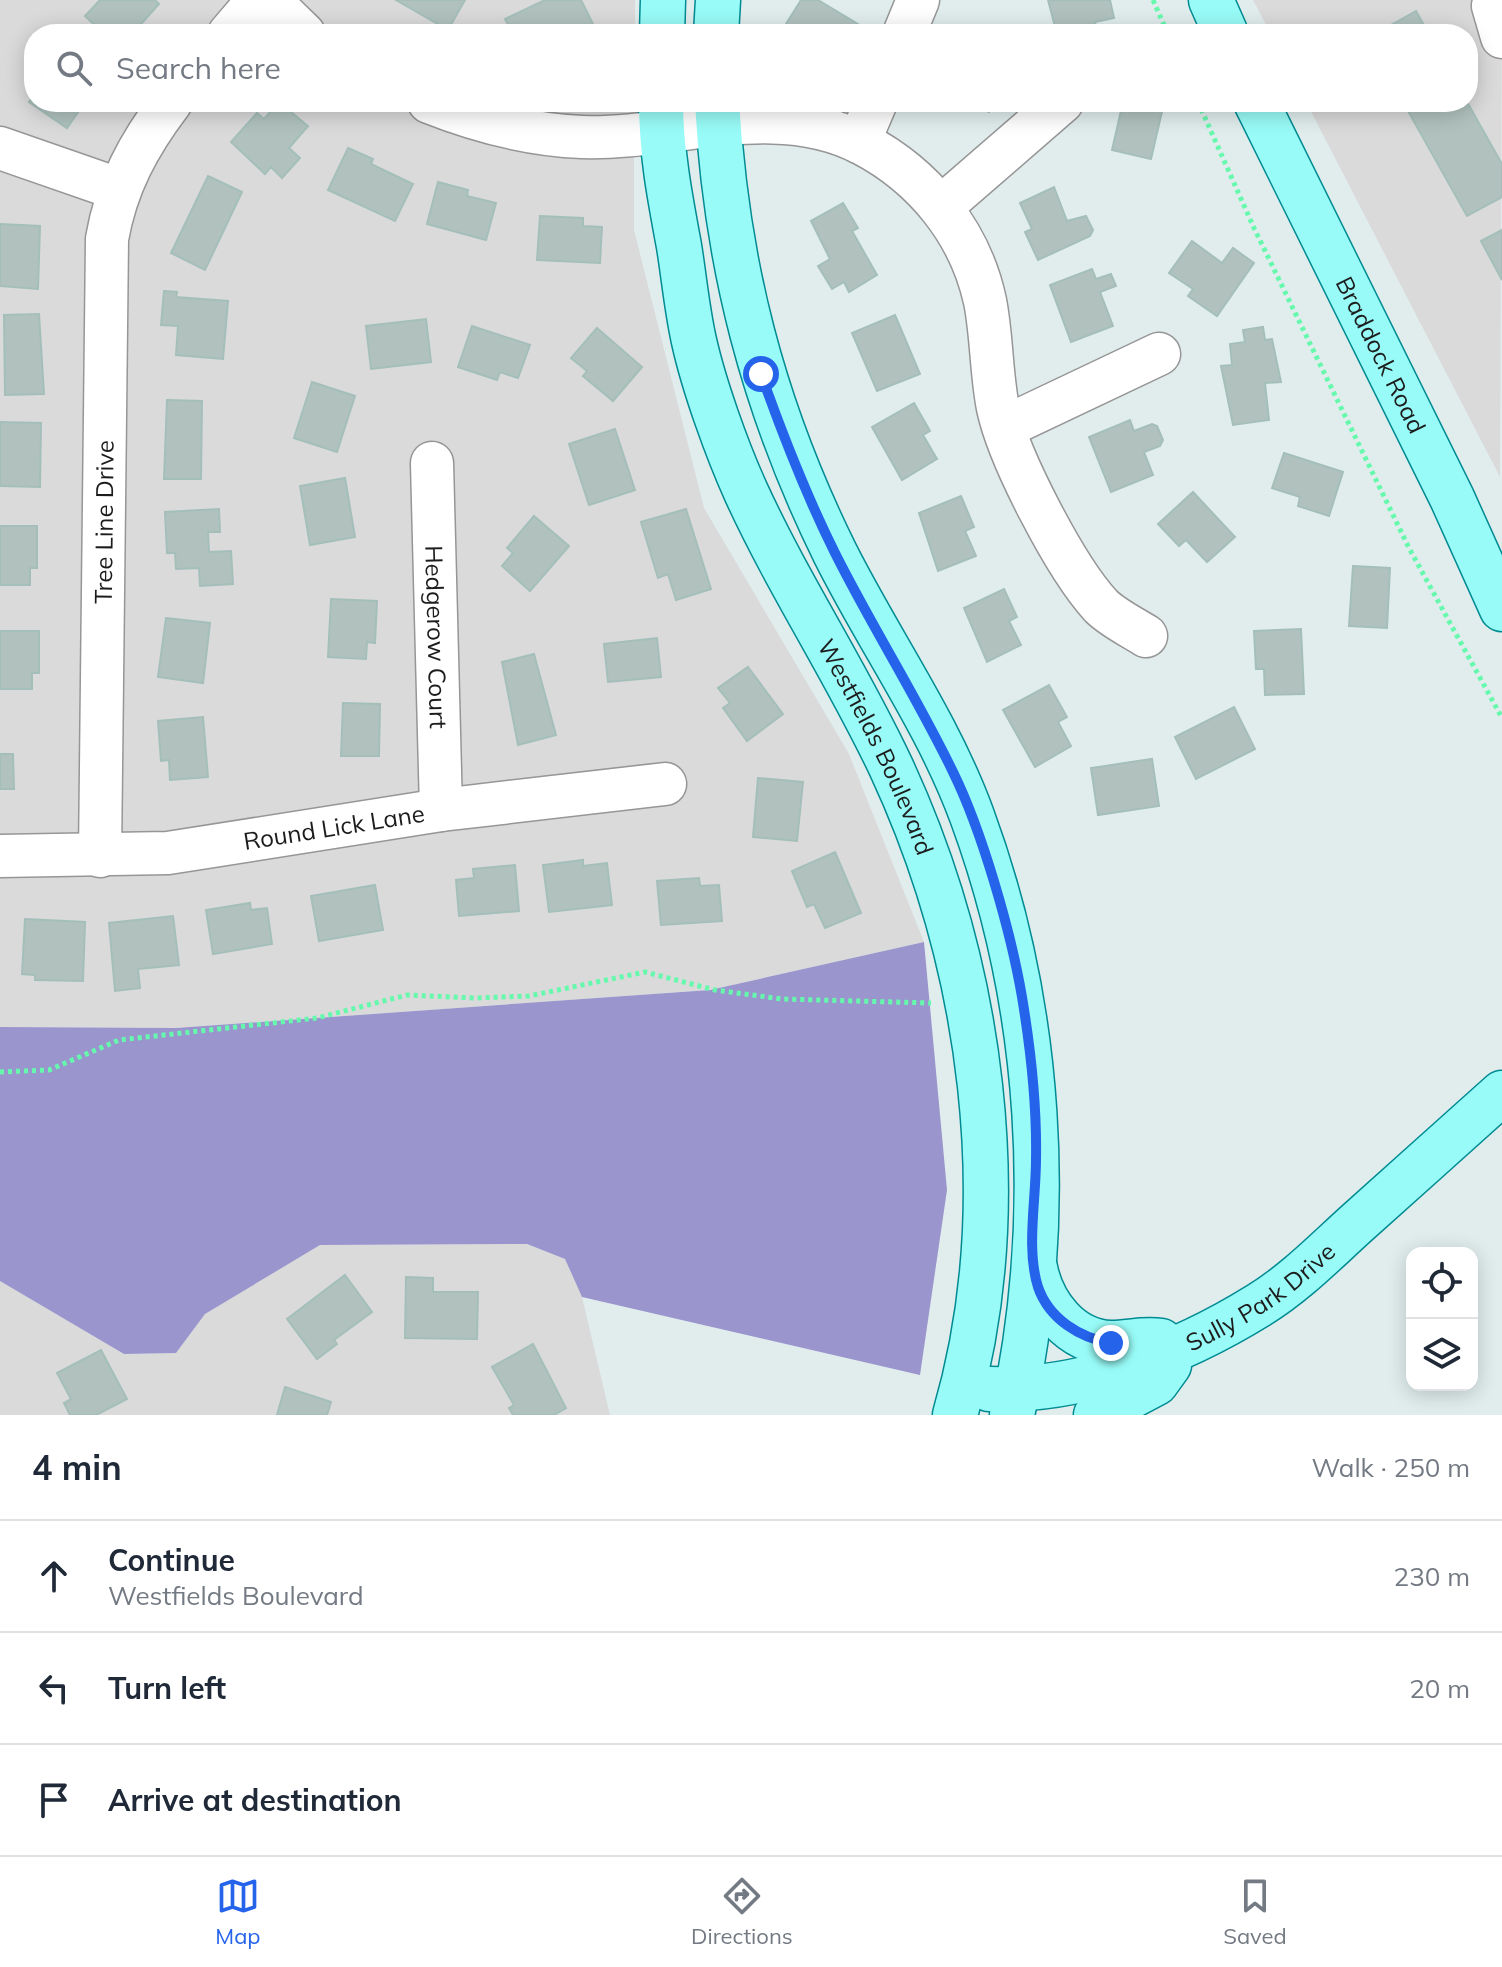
<!DOCTYPE html>
<html lang="en">
<head>
<meta charset="utf-8">
<style>
	body { margin:0; font-family:Mulish,sans-serif; background:#f2f2f3; color:#1f2937 }
	.controls { position:absolute; right:24px; bottom:24px; display:grid; overflow:hidden; border-radius:16px; box-shadow:0 4px 20px #0003 }
	.controls button { width:72px; height:72px; display:grid; place-items:center; padding:0; border:0; border-bottom:2px solid #e0e1e3; background:#fff; color:#1f2937; font:40px sans-serif }
	.stop { position:absolute; width:24px; height:24px; margin:-18px; border:6px solid #2563eb; border-radius:50%; background:#fff }
	.stop.end { background:#2563eb; border-color:#fff; box-shadow:0 2px 8px #0008 }
	.list { margin:0; padding:0; list-style:none }
	h2 { display:flex; justify-content:space-between; align-items:center; height:104px; margin:0; padding:0 32px; font-size:34px }
	h2 small { font-size:26px; font-weight:400; color:#747a83 }
	.list li { display:grid; grid-template-columns:52px 1fr auto; gap:24px; align-items:center; box-sizing:border-box; height:112px; padding:0 32px; border-top:2px solid #e0e1e3 }
	.list b { display:block; font-size:30px; white-space:nowrap }
	.list p { margin:0; font-size:26px; white-space:nowrap; color:#747a83 }
	.list em { font-size:26px; font-style:normal; color:#747a83 }
	.icon { flex:none; width:44px; height:44px; fill:none; stroke:currentColor; stroke-width:2; stroke-linecap:round; stroke-linejoin:round }
	.map { position:relative; flex:none; width:1502px; height:1415px; overflow:hidden }
	.search { position:absolute; background:#fff; box-shadow:0 4px 20px #0003; left:24px; right:24px; top:24px; height:88px; display:flex; align-items:center; gap:20px; box-sizing:border-box; padding:0 28px; border-radius:32px; color:#747a83; font-size:30px }
	.sheet { height:440px; background:#fff }
	nav { display:flex; justify-content:space-around; align-items:center; box-sizing:border-box; height:112px; border-top:2px solid #e0e1e3; background:#fff; font-size:22px; color:#747a83 }
	nav a { display:grid; justify-items:center; gap:4px }
	nav .on { color:#2563eb }
	.map>svg:first-child { display:block }
</style>
</head>
<body>
<div class="map">
<svg width="1502" height="1415" viewBox="0 0 1502 1415">
	<rect width="100%" height="100%" fill="#e1eded"/>
	<g fill="#d9dad9">
		<path d="M0,0h635v34h-601v68h600v128l70,278 145,246 75,188 -214,48 -534,38 -176,-1z"/>
		<path d="M1253,0h249l-2,477 -194,-375h162v-68h-197z"/>
		<path d="M527,1244l38,15 17,38 28,118h-610v-134l124,73 52,-1 29,-39 115,-69z"/>
	</g>
	<path fill="#9a95cd" d="M924,942l23,248 -27,185 -338,-78 -17,-38 -38,-15 -207,1 -115,69 -29,39 -52,1 -124,-73v-254l176,1 534,-38z"/>
	<g fill="#b1c2be" stroke="#a4bfba" stroke-width="2">
		<path d="M100,0h55l4,4 -18,20 12,10h-49l-19,-18z"/>
		<path d="M396,0h69l-17,30z"/>
		<path d="M545,0h36l12,24 -21,10h-59l-8,-15z"/>
		<path d="M801,0h17l45,27 -4,7h-56l-17,-10z"/>
		<path d="M1048,0h62l4,18 -19,4 3,12h-41z"/>
		<path d="M1416,11l13,23h-54z"/>
		<path d="M34,95v7h51l-18,26 -38,-26z"/>
		<path d="M279,102l29,24 -19,22 11,10 -18,20 -11,-11 -6,7 -34,-32 26,-29 7,6z"/>
		<path d="M944,102h18l-3,7z"/>
		<path d="M966,102h28l-5,10z"/>
		<path d="M1123,102l41,1 -13,56 -39,-9z"/>
		<path d="M1403,102h64l35,62v33l-35,19z"/>
		<path d="M348,148l25,11 -2,5 42,20 -18,37 -67,-31z"/>
		<path d="M208,176l34,16 -37,78 -34,-17z"/>
		<path d="M438,182l30,8 -1,6 29,7 -10,37 -59,-16z"/>
		<path d="M1054,187l13,34 19,-5 7,14 -3,6 -52,24 -13,-28 7,-3 -12,-26z"/>
		<path d="M843,203l15,25 -6,3 25,44 -28,17 -5,-10 -12,7 -14,-23 12,-7 -19,-38z"/>
		<path d="M540,216l43,2v8l19,1 -2,36 -63,-3z"/>
		<path d="M0,224l40,2 -2,63 -38,-3z"/>
		<path d="M1502,230v50l-21,-39z"/>
		<path d="M1192,241l30,22 11,-15 21,15 -37,53 -29,-20 5,-7 -24,-16z"/>
		<path d="M1092,269l4,10 15,-5 5,12 -16,6 13,34 -42,16 -21,-57z"/>
		<path d="M164,291l13,1 -1,5 52,4 -5,58 -47,-4 2,-29 -17,-1z"/>
		<path d="M39,314l5,80 -39,1 -1,-80z"/>
		<path d="M895,315l25,59 -43,17 -25,-58z"/>
		<path d="M426,319l5,43 -60,7 -5,-43z"/>
		<path d="M472,326l58,19 -12,33 -18,-6 -3,8 -39,-13z"/>
		<path d="M1263,327l2,13 7,-1 9,43 -16,1 4,37 -36,5 -12,-59 11,-1 -2,-21 15,-2 -2,-12z"/>
		<path d="M597,328l45,39 -29,34 -30,-25 4,-5 -16,-13z"/>
		<path d="M312,382l43,14 -18,56 -43,-14z"/>
		<path d="M167,400l35,1 -1,78h-37z"/>
		<path d="M914,403l16,28 -7,4 14,24 -35,21 -30,-53z"/>
		<path d="M1130,420l4,11 18,-7 5,2 6,14 -3,6 -16,6 9,23 -42,17 -22,-55z"/>
		<path d="M0,422l41,1 -1,64 -40,-1z"/>
		<path d="M615,429l20,61 -46,15 -20,-61z"/>
		<path d="M1284,453l59,19 -14,44 -31,-10 2,-9 -28,-9z"/>
		<path d="M345,478l10,59 -45,8 -10,-59z"/>
		<path d="M1193,492l42,45 -28,25 -21,-22 -7,6 -21,-22z"/>
		<path d="M961,496l13,31 -9,4 11,25 -38,15 -19,-58z"/>
		<path d="M219,509l1,23h-12l1,20 22,-1 2,33 -33,2 -1,-18 -23,1 -1,-16h-8l-2,-41z"/>
		<path d="M686,509l25,80 -35,11 -8,-26 -10,4 -17,-56z"/>
		<path d="M534,516l35,30 -39,45 -28,-25 11,-13 -6,-5z"/>
		<path d="M0,526h37v42h-7v17h-30z"/>
		<path d="M1353,566l37,2 -3,60 -38,-2z"/>
		<path d="M1004,589l13,28 -8,4 12,24 -34,17 -23,-54z"/>
		<path d="M331,599l46,2 -2,42 -8,-1 -1,17 -38,-2z"/>
		<path d="M166,618l44,5 -7,60 -45,-6z"/>
		<path d="M1301,629l3,65 -39,1 -1,-26h-8l-2,-38z"/>
		<path d="M0,631h39v42h-7v16h-32z"/>
		<path d="M657,638l4,39 -53,5 -4,-38z"/>
		<path d="M534,654l22,81 -38,10 -16,-83z"/>
		<path d="M748,667l35,47 -36,27 -24,-33 7,-5 -12,-15z"/>
		<path d="M1049,685l18,32 -9,5 13,24 -36,21 -32,-57z"/>
		<path d="M343,703l37,1 -1,52h-38z"/>
		<path d="M1234,707l21,42 -59,30 -21,-42z"/>
		<path d="M203,717l5,60 -38,3 -1,-20 -8,1 -3,-40z"/>
		<path d="M0,754h13l1,35h-14z"/>
		<path d="M1152,759l7,47 -61,9 -7,-47z"/>
		<path d="M758,778l45,4 -6,59 -44,-4z"/>
		<path d="M835,852l26,61 -36,15 -11,-24 -7,3 -15,-36z"/>
		<path d="M583,860v6l24,-3 5,42 -63,7 -6,-47z"/>
		<path d="M515,865l4,46 -60,5 -3,-36 18,-2 -1,-9z"/>
		<path d="M699,878l1,8 19,-1 3,36 -61,4 -4,-44z"/>
		<path d="M375,885l8,45 -64,11 -8,-45z"/>
		<path d="M250,903l1,7 16,-2 5,36 -59,10 -7,-44z"/>
		<path d="M173,916l6,49 -41,4 2,19 -25,3 -6,-68z"/>
		<path d="M25,919l60,3 -2,59 -48,-1v-5l-13,-1z"/>
		<path d="M345,1275l27,37 -38,28 3,4 -20,15 -30,-40z"/>
		<path d="M406,1277l27,1v14h45l-1,47 -72,-1z"/>
		<path d="M533,1344l33,64 -12,7h-41l-4,-7 5,-3 -22,-38z"/>
		<path d="M101,1350l26,49 -31,16h-26l-6,-12 7,-4 -14,-26z"/>
		<path d="M285,1387l46,15 -4,13h-50z"/>
	</g>
	<g fill="none" stroke-linecap="round" stroke-linejoin="round">
		<defs>
			<g id="minor">
				<path d="M269,0l35,34"/>
				<path d="M1497,0l-4,6 9,31"/>
				<path d="M229,34l29,-34"/>
				<path d="M904,34l14,-34"/>
				<path d="M429,102c48,19 101,33 153,35 92,3 194,-39 281,7 61,32 107,88 122,157 7,35 6,72 13,107 11,51 68,160 103,198 12,12 31,21 45,30"/>
				<path d="M859,142l17,-40"/>
				<path d="M0,148l118,41"/>
				<path d="M941,207l121,-105"/>
				<path d="M1005,427l154,-73"/>
				<path id="s1" d="M432,463l9,347"/>
				<path id="s2" d="M0,856l168,-3 273,-43 224,-26"/>
				<path id="s3" d="M100,856l7,-617c9,-53 32,-95 64,-137"/>
			</g>
			<g id="major">
				<path d="M1211,0l15,34"/>
				<path d="M662,34l1,-34"/>
				<path d="M716,34l2,-34"/>
				<path id="s4" d="M661,102c0,49 9,96 18,144 5,31 8,64 15,95 10,45 33,109 52,151 43,94 101,181 145,275 91,196 125,438 64,648"/>
				<path d="M717,102c9,162 46,305 118,451 44,88 103,170 137,263 70,190 83,402 40,599"/>
				<path id="s5" d="M1256,102l196,396 50,111"/>
				<path d="M1035,1268c7,36 35,74 76,75 18,0 32,-5 50,-2"/>
				<path id="s6" d="M989,1389c94,3 191,-35 270,-84 36,-22 67,-54 98,-82 48,-43 97,-87 145,-130"/>
				<path d="M1096,1415l60,-32 13,-18"/>
			</g>
		</defs>
		<use href="#minor" stroke="#969696" stroke-width="45"/>
		<use href="#major" stroke="#008b93" stroke-width="47"/>
		<g stroke="#66f9ae" stroke-width="5" stroke-dasharray="4 4" stroke-linecap="butt">
			<path d="M1153,0l15,34"/>
			<path d="M1198,102l56,126 155,320 93,170"/>
			<path d="M0,1072l49,-2 70,-30 198,-22 90,-23 68,3 54,-2 116,-24 70,18 67,9 149,4"/>
		</g>
		<use href="#minor" stroke="#fff" stroke-width="42"/>
		<use href="#major" stroke="#98fbf7" stroke-width="44"/>
	</g>
	<g fill="none" stroke-linecap="round" stroke-linejoin="round">
		<path stroke="#2563eb" stroke-width="10" d="M761,374c22,62 45,121 74,179 37,74 82,144 118,219 29,59 58,160 69,225 9,54 15,109 14,163 0,40 -10,89 2,127 11,32 42,51 73,56"/>
	</g>
	<g text-anchor="middle" dominant-baseline="central" stroke-width="6" stroke-linejoin="round" paint-order="stroke">
		<g font-size="24" fill="#1c1c1c" stroke="#fff">
			<text stroke="none"><textPath href="#s5" startOffset="282">Braddock Road</textPath></text>
			<text stroke="none"><textPath href="#s3" startOffset="334">Tree Line Drive</textPath></text>
			<text stroke="none"><textPath href="#s1" startOffset="174">Hedgerow Court</textPath></text>
			<text stroke="none"><textPath href="#s4" startOffset="688">Westfields Boulevard</textPath></text>
			<text stroke="none"><textPath href="#s2" startOffset="336">Round Lick Lane</textPath></text>
			<text stroke="none"><textPath href="#s6" startOffset="292">Sully Park Drive</textPath></text>
		</g>
	</g>
</svg>
<div class="controls">
<button><svg class="icon" aria-label="locate" viewBox="0 0 24 24"><circle cx="12" cy="12" r="6"/><path d="M12 2v4M12 18v4M2 12h4M18 12h4"/></svg></button>
<button><svg class="icon" aria-label="layers" viewBox="0 0 24 24"><path d="M12 4l9 5-9 5-9-5zM3 14l9 5 9-5"/></svg></button>
</div>
<div class="stop" style="left:761px;top:374px"></div>
<div class="stop end" style="left:1111px;top:1343px"></div>
<div class="search"><svg class="icon" aria-label="search" viewBox="0 0 24 24"><circle cx="10" cy="10" r="6"/><path d="M15 15l6 6"/></svg>Search here</div>
</div>
<section class="sheet">
<h2>4 min<small>Walk · 250 m</small></h2>
<ul class="list">
<li><svg class="icon" aria-label="ahead" viewBox="0 0 24 24"><path d="M12 20V5M6 11l6-6 6 6"/></svg><div><b>Continue</b><p>Westfields Boulevard</p></div><em>230 m</em></li>
<li><svg class="icon" aria-label="left" viewBox="0 0 24 24"><path d="M17 20v-9H6M10 6l-5 5 5 5"/></svg><div><b>Turn left</b></div><em>20 m</em></li>
<li><svg class="icon" aria-label="arrive" viewBox="0 0 24 24"><path d="M6 21V4h12l-3 4 3 4H6"/></svg><div><b>Arrive at destination</b></div></li>
</ul>
</section>
<nav>
<a class="on"><svg class="icon" aria-label="map" viewBox="0 0 24 24"><path d="M3 6l6-2 6 2 6-2v14l-6 2-6-2-6 2zM9 4v14M15 6v14"/></svg>Map</a>
<a><svg class="icon" aria-label="directions" viewBox="0 0 24 24"><path d="M12 3l9 9-9 9-9-9zM9 14v-3h6M13 9l2 2-2 2"/></svg>Directions</a>
<a><svg class="icon" aria-label="saved" viewBox="0 0 24 24"><path d="M7 4h10v16l-5-4-5 4z"/></svg>Saved</a>
</nav>
</body>
</html>
